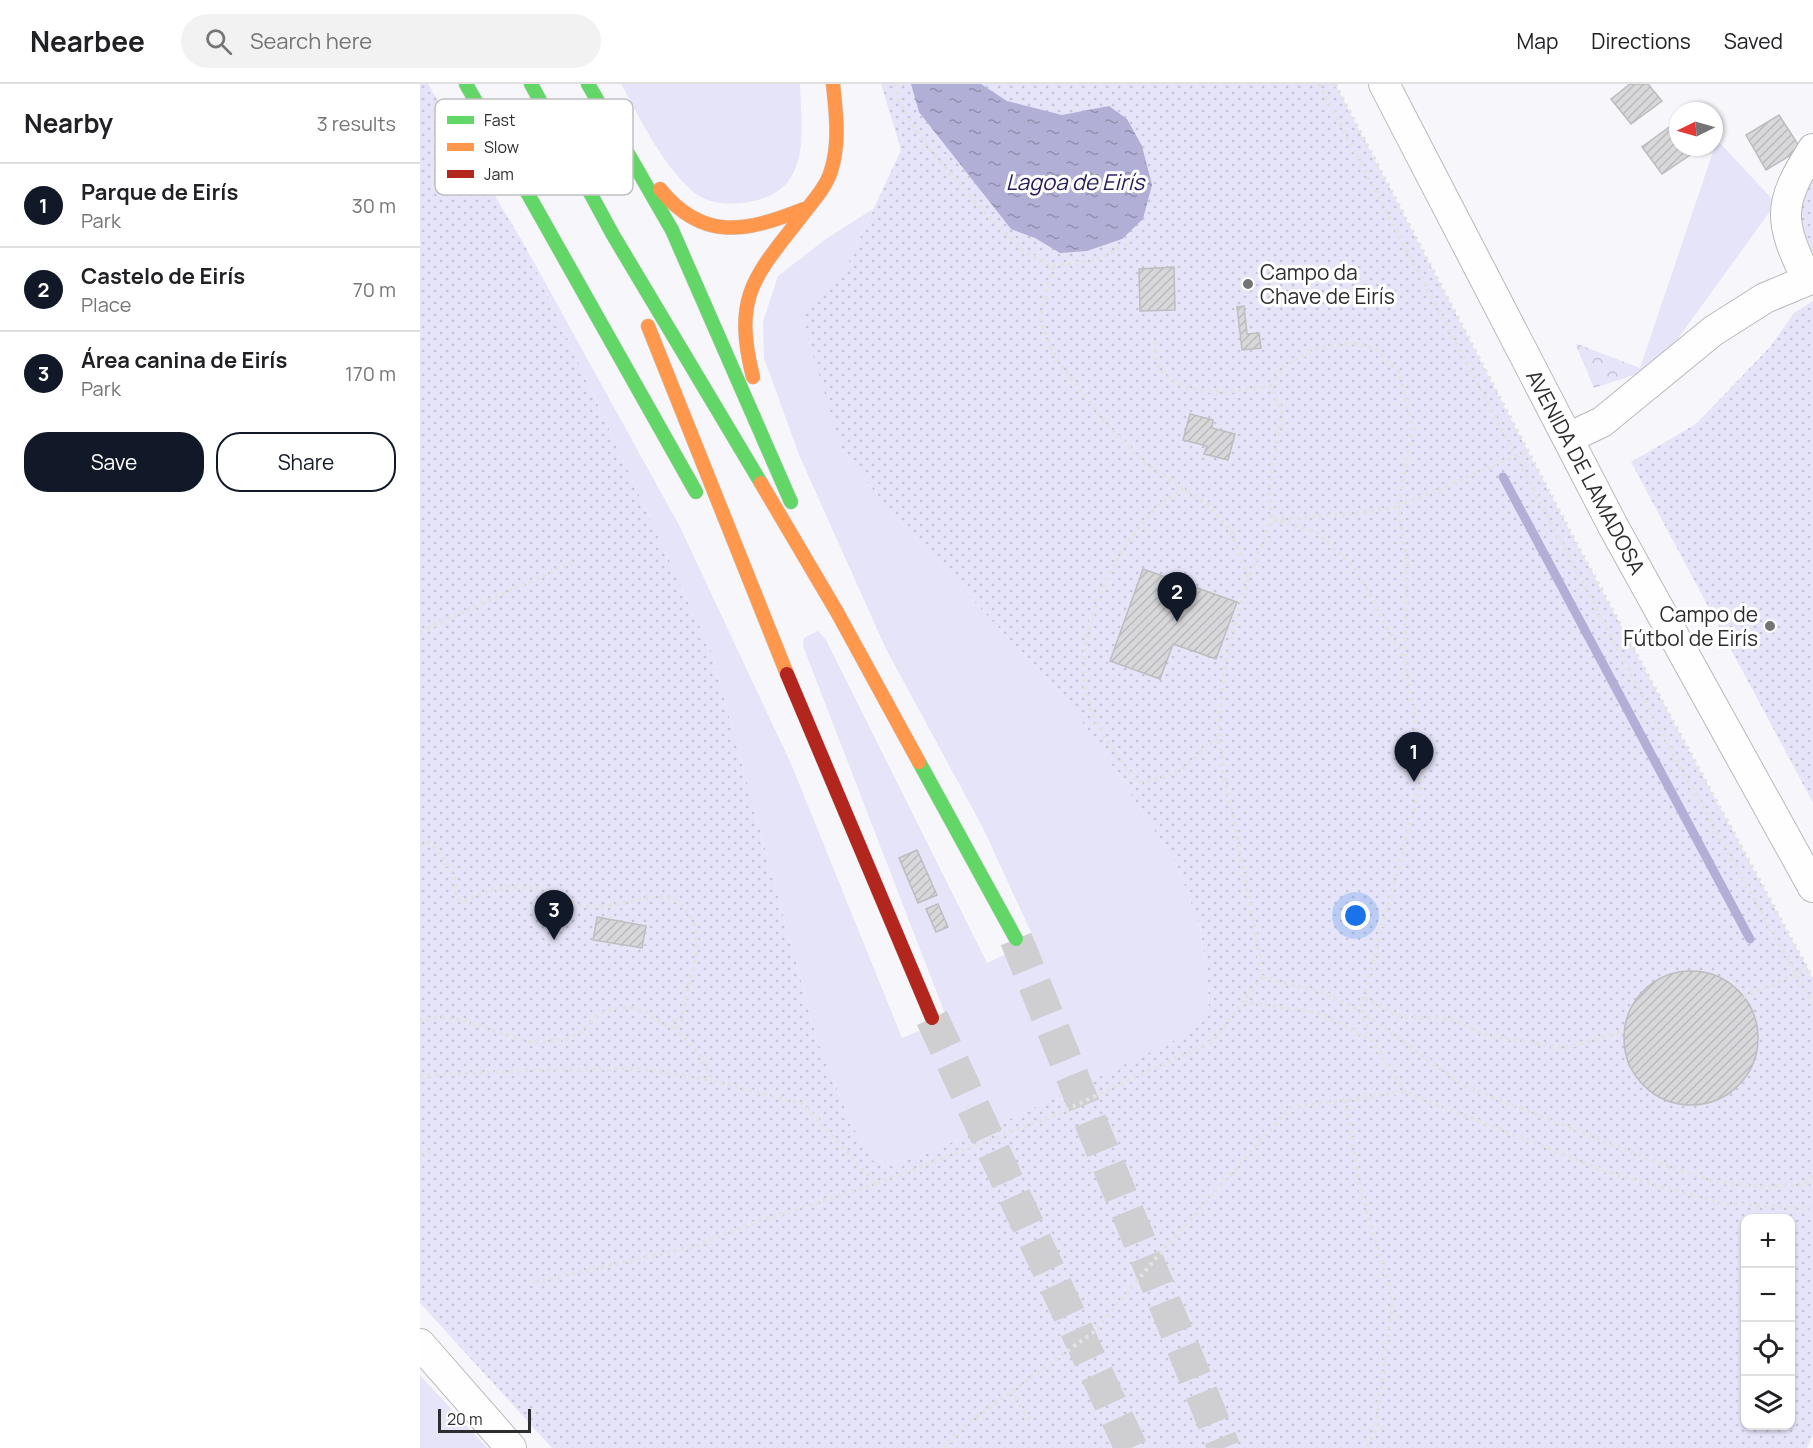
<!DOCTYPE html>
<html lang="en">
<head>
<meta charset="utf-8">
<style>
	body { margin:0; font-family:Manrope,sans-serif; background:#f2f2f2; color:#202124 }
	.controls { position:absolute; right:18px; bottom:18px; display:grid; overflow:hidden; border-radius:12px; box-shadow:0 2px 4px #0004 }
	.controls button { width:54px; height:54px; display:grid; place-items:center; padding:0; border:0; border-bottom:2px solid #e0e0e0; background:#fff; color:#202124; font:30px sans-serif }
	.compass { position:absolute; left:1249px; top:18px; width:54px; height:54px; border-radius:50%; background:#fff; box-shadow:0 2px 4px #0004; rotate:265deg }
	.scale { position:absolute; left:18px; bottom:15px; width:93px; box-sizing:border-box; padding-left:6px; border:3px solid #2d2d30; border-top:0; font-size:16px; line-height:21px; white-space:nowrap; color:#2d2d30; -webkit-text-stroke:4px #fff; paint-order:stroke }
	.you { position:absolute; left:936px; top:832px; width:21px; height:21px; margin:-15px; border:4px solid #fff; border-radius:50%; background:#1a73e8; box-shadow:0 0 0 9px #1a73e833 }
	.badge { display:grid; place-items:center; width:39px; height:39px; border-radius:50%; background:#111827; color:#fff; font-size:20px; font-weight:700 }
	.pin { position:absolute; translate:-50% -50px; filter:drop-shadow(0 2px 3px #0008) }
	.pin::after { content:''; position:absolute; top:32px; width:21px; height:18px; background:inherit; clip-path:polygon(0 0,100% 0,50% 100%) }
	.list { margin:0; padding:0; list-style:none }
	h2 { display:flex; justify-content:space-between; align-items:center; height:78px; margin:0; padding:0 24px; font-size:26px }
	h2 small { font-size:20px; font-weight:400; color:#757577 }
	.list li { display:grid; grid-template-columns:39px 1fr auto; gap:18px; align-items:center; box-sizing:border-box; height:84px; padding:0 24px; border-top:2px solid #e0e0e0 }
	.list b { display:block; font-size:22px; white-space:nowrap }
	.list p { margin:0; font-size:20px; white-space:nowrap; color:#757577 }
	.list em { font-size:20px; font-style:normal; color:#757577 }
	.actions { display:flex; gap:12px; padding:18px 24px }
	.actions a { flex:1; padding:14px 0; border:2px solid #111827; border-radius:24px; text-align:center; font-size:21px; color:#111827 }
	.actions .main { background:#111827; color:#fff }
	.icon { flex:none; width:33px; height:33px; fill:none; stroke:currentColor; stroke-width:2; stroke-linecap:round; stroke-linejoin:round }
	.map { position:relative; flex:none; width:1393px; height:1364px; overflow:hidden }
	header { display:flex; align-items:center; gap:36px; box-sizing:border-box; height:84px; padding:0 30px; background:#fff; border-bottom:2px solid #e0e0e0 }
	header strong { font-size:28px }
	nav { display:flex; gap:33px; margin-inline-start:auto; font-size:21px }
	.search { width:420px; height:54px; background:#f2f2f2; display:flex; align-items:center; gap:15px; box-sizing:border-box; padding:0 21px; border-radius:33px; color:#757577; font-size:22px }
	main { display:flex }
	aside { flex:1; background:#fff }
	.map>svg:first-child { display:block }
</style>
</head>
<body>
<header>
<strong>Nearbee</strong>
<div class="search"><svg class="icon" aria-label="search" viewBox="0 0 24 24"><circle cx="10" cy="10" r="6"/><path d="M15 15l6 6"/></svg>Search here</div>
<nav><a>Map</a><a>Directions</a><a>Saved</a></nav>
</header>
<main>
<aside>
<h2>Nearby<small>3 results</small></h2>
<ul class="list">
<li><span class="badge">1</span><div><b>Parque de Eirís</b><p>Park</p></div><em>30 m</em></li>
<li><span class="badge">2</span><div><b>Castelo de Eirís</b><p>Place</p></div><em>70 m</em></li>
<li><span class="badge">3</span><div><b>Área canina de Eirís</b><p>Park</p></div><em>170 m</em></li>
</ul>
<div class="actions"><a class="main">Save</a><a>Share</a></div>
</aside>
<div class="map">
<svg width="1393" height="1364" viewBox="0 0 1393 1364">
	<defs>
		<pattern id="forest-crowns" width="20" height="18" patternUnits="userSpaceOnUse" patternTransform="scale(1.5)"><rect width="20" height="18" fill="#e5e4f9"/><path d="M2 6a3 3 0 1 1 6 0M12 15a3 3 0 1 1 6 0" fill="none" stroke="#c5c4d6"/></pattern>
		<pattern id="park-dots" width="8" height="8" patternUnits="userSpaceOnUse" patternTransform="scale(1.5)"><rect width="8" height="8" fill="#e5e4f9"/><path d="M2 2h.1M6 6h.1" fill="none" stroke="#c5c4d6" stroke-width="1.8" stroke-linecap="round"/></pattern>
		<pattern id="water-ripples" width="26" height="14" patternUnits="userSpaceOnUse" patternTransform="scale(1.5)"><rect width="26" height="14" fill="#b2afd6"/><path d="M2 4q2-2 4 0t4 0M15 11q2-2 4 0t4 0" fill="none" stroke="#918fae"/></pattern>
		<pattern id="building-hatch" width="6" height="6" patternUnits="userSpaceOnUse" patternTransform="scale(1.5)"><rect width="6" height="6" fill="#d8d8db"/><path d="M-1 1l2-2M0 6l6-6M5 7l2-2" fill="none" stroke="#bababc"/></pattern>
	</defs>
	<rect width="100%" height="100%" fill="#f7f7fb"/>
	<g fill="#e5e4f9">
		<path d="M201,0h179c2,56 12,112 -60,119 -16,2 -35,-1 -48,-12 -32,-30 -50,-69 -71,-107z"/>
		<path d="M1297,56l59,63 -102,141 -31,28 -3,-4z"/>
		<path d="M453,125l-27,59 -4,182 48,61 177,190 36,50 75,116 22,60 8,52 1,36 -23,20 -171,82 -114,46 -28,-2 -22,-37 -34,-84 -105,-386 -187,-408 155,281 112,239 110,272 45,-19 -144,-373 1,-8 14,-7 8,9 161,323 48,-22 -52,-113 -97,-179 -86,-192 -36,-99 -1,-36 15,-46 48,-37z"/>
		<path d="M0,1291l67,73h-67z"/>
	</g>
	<path fill="url(#forest-crowns)" d="M1155,259l65,25 3,4 -49,16z"/>
	<g fill="url(#park-dots)" fill-rule="evenodd">
		<path d="M0,0h8l97,162 187,408 105,386 34,84 22,37 28,2 114,-46 171,-82 23,-20 -1,-36 -8,-52 -22,-60 -75,-116 -36,-50 -177,-190 -48,-61 -38,-124 1,-18 41,-40 55,-118 -20,-66h454l241,459 237,436v456l-6,13h-1255l-132,-145zM1326,1134h44v208h-44z"/>
		<path d="M1393,90v97c-10,-32 -25,-68 0,-97z"/>
		<path d="M1393,217v502l-182,-341 65,-38 74,-77 24,-34z"/>
	</g>
	<path fill="url(#water-ripples)" d="M491,0h70l26,17 55,14 47,-9 18,13 15,27 10,39 -9,34 -21,20 -35,12 -27,2 -25,-15 -24,-9 -92,-117z"/>
	<g fill="none" stroke-linecap="round" stroke-linejoin="round">
		<path stroke="#b2afd6" stroke-width="9" d="M1083,393l247,462"/>
	</g>
	<g fill="url(#building-hatch)" stroke="#bdbdc0" stroke-width="1.5">
		<path d="M1210,0h18l14,17 -31,23 -20,-25z"/>
		<path d="M1359,31l22,34 -35,21 -20,-35z"/>
		<path d="M1252,41l6,8v14h10l5,6 -31,21 -20,-27z"/>
		<path d="M754,183l1,43 -35,1 -1,-42z"/>
		<path d="M824,222l3,28 12,-1 2,15 -19,2 -5,-43z"/>
		<path d="M770,330l23,6 -1,8 23,6 -7,26 -24,-6 3,-8 -24,-6z"/>
		<path d="M723,485l94,33 -21,57 -43,-15 -13,35 -50,-18z"/>
		<path d="M497,766l20,45 -19,8 -19,-45z"/>
		<path d="M518,820l10,23 -12,5 -10,-23z"/>
		<path d="M177,833l49,9 -4,22 -49,-8z"/>
		<circle cx="1271" cy="954" r="67"/>
	</g>
	<g fill="none" stroke-linecap="round" stroke-linejoin="round">
		<g stroke="#cfcfd2" stroke-width="33" stroke-dasharray="33 16" stroke-linecap="butt">
			<path d="M596,855l208,509"/>
			<path d="M512,934l199,430"/>
		</g>
		<defs>
			<g id="street">
				<path d="M964,0l229,442 200,361"/>
				<path d="M1387,195c-28,-58 -30,-74 6,-130"/>
				<path d="M1148,354l34,-16 111,-91 52,-33 48,-20"/>
				<path d="M0,1260l91,104"/>
			</g>
			<g id="fast">
				<path d="M46,0l230,408"/>
				<path d="M111,0l82,151 148,248"/>
				<path d="M168,0l84,146 119,272"/>
				<path d="M499,678l97,177"/>
			</g>
			<g id="slow">
				<path d="M240,105c43,53 86,43 144,20"/>
				<path d="M228,242l139,348"/>
				<path d="M333,293c-21,-83 3,-102 51,-164 10,-13 22,-26 27,-42 9,-28 5,-59 2,-87"/>
				<path d="M341,399l76,129 82,150"/>
			</g>
			<path id="jam" d="M367,590l145,344"/>
		</defs>
		<use href="#street" stroke="#b9b9bc" stroke-width="32"/>
		<use href="#fast" stroke="#d2d2d4" stroke-width="15"/>
		<use href="#slow" stroke="#d2d2d4" stroke-width="15"/>
		<use href="#jam" stroke="#d2d2d4" stroke-width="15"/>
		<g stroke="#e3e3e4" stroke-width="4" stroke-dasharray="3 4.5" stroke-linecap="butt">
			<path d="M475,0l4,18 23,38 61,71 40,39 30,16 -13,55 15,36 53,69 37,37 63,42 23,26 17,46"/>
			<path d="M899,0l358,677 136,243"/>
			<path d="M915,0l241,459 237,436"/>
			<path d="M633,182l44,-6 34,-18"/>
			<path d="M735,258c1,7 0,18 3,23 21,37 79,25 113,22"/>
			<path d="M934,259l22,6 23,23 14,57 -15,78 -48,7 -78,6 -3,-31 13,-78 -11,-24 11,-20 36,-19z"/>
			<path d="M765,405c-9,5 -20,10 -27,17 -44,43 -89,133 -70,195 8,30 32,57 50,81 17,-1 35,-6 49,-17 12,-9 17,-22 33,-25"/>
			<path d="M0,548l157,-72"/>
			<path d="M0,761l7,-3 10,7 15,23 7,29 5,1c27,-15 53,-20 83,-10 17,5 29,14 48,15 29,1 75,-27 94,7 20,37 -4,69 -7,107l-6,8c-17,-5 -30,-22 -50,-21 -13,0 -24,3 -34,12 -4,4 -7,10 -12,13 -11,7 -37,11 -50,8 -38,-6 -69,-32 -110,-20"/>
			<path d="M842,893l60,15 38,18 104,76 198,78 51,17 50,6 50,-3"/>
			<path d="M1324,913l64,-28"/>
			<path d="M945,914l37,19 49,2 38,17 74,12 59,-16"/>
			<path d="M823,918l77,11 52,28"/>
			<path d="M253,935l3,10 23,25 14,27 90,23 73,80 181,-70 156,-73 49,-64c-7,-53 -18,-105 -28,-157 -5,-27 -14,-53 -14,-80 -2,-78 22,-149 52,-220l44,12 39,36 50,92"/>
			<path d="M0,992l109,-6 113,-1 70,12"/>
			<path d="M985,1008l-33,-51 -12,-31 64,-237 -19,-113 2,-98 -9,-55 131,-57"/>
			<path d="M926,1016l13,84 34,116 -18,131 -8,17"/>
			<path d="M0,1070l12,-3"/>
			<path d="M1386,1100l7,-9"/>
			<path d="M115,1198l158,-35 60,-24 123,-39"/>
			<path d="M591,1308l19,28"/>
			<path d="M524,1364l19,-21 132,-96 62,-74 134,-150 114,-15 200,79 120,33 88,4"/>
		</g>
		<use href="#street" stroke="#fefefe" stroke-width="30"/>
		<use href="#fast" stroke="#63d668" stroke-width="14"/>
		<use href="#slow" stroke="#ff974d" stroke-width="14"/>
		<use href="#jam" stroke="#b3261e" stroke-width="14"/>
	</g>
	<g fill="#747477" stroke="#fff" stroke-width="2">
		<circle cx="828" cy="200" r="6"/>
		<circle cx="1350" cy="542" r="6"/>
	</g>
	<g text-anchor="middle" dominant-baseline="central" stroke-width="6" stroke-linejoin="round" paint-order="stroke">
		<g font-size="21" fill="#2d2d30" stroke="#fff" text-anchor="start">
			<text x="840" y="188">Campo da<tspan x="840" dy="24">Chave de Eirís</tspan></text>
			<text x="1338" y="530" text-anchor="end">Campo de<tspan x="1338" dy="24">Fútbol de Eirís</tspan></text>
		</g>
		<g font-size="21" fill="#2d2d30" stroke="#fff">
			<text transform="translate(1166 388) rotate(62)">AVENIDA DE LAMADOSA</text>
		</g>
		<g font-size="22" font-style="italic" fill="#291a5b" stroke="#fff">
			<text x="655" y="98">Lagoa de Eirís</text>
		</g>
	</g>
	<rect x="15" y="15" width="198" height="96" rx="9" fill="#fff" stroke="#c0c0c1" stroke-width="1.5"/>
	<rect x="27" y="32" width="27" height="8" fill="#63d668"/>
	<rect x="27" y="59" width="27" height="8" fill="#ff974d"/>
	<rect x="27" y="86" width="27" height="8" fill="#b3261e"/>
	<g font-size="16" fill="#2d2d30">
		<text x="64" y="42">Fast</text>
		<text x="64" y="69">Slow</text>
		<text x="64" y="96">Jam</text>
	</g>
</svg>
<div class="controls">
<button>+</button>
<button>−</button>
<button><svg class="icon" aria-label="locate" viewBox="0 0 24 24"><circle cx="12" cy="12" r="6"/><path d="M12 2v4M12 18v4M2 12h4M18 12h4"/></svg></button>
<button><svg class="icon" aria-label="layers" viewBox="0 0 24 24"><path d="M12 4l9 5-9 5-9-5zM3 14l9 5 9-5"/></svg></button>
</div>
<svg class="compass" viewBox="-18 -18 36 36"><path d="M0-13l5 13h-10z" fill="#e53935"/><path d="M0 13l5-13h-10z" fill="#757577"/></svg>
<div class="scale">20 m</div>
<div class="you"></div>
<div class="pin badge" style="left:994px;top:698px">1</div>
<div class="pin badge" style="left:757px;top:538px">2</div>
<div class="pin badge" style="left:134px;top:856px">3</div>
</div>
</main>
</body>
</html>
